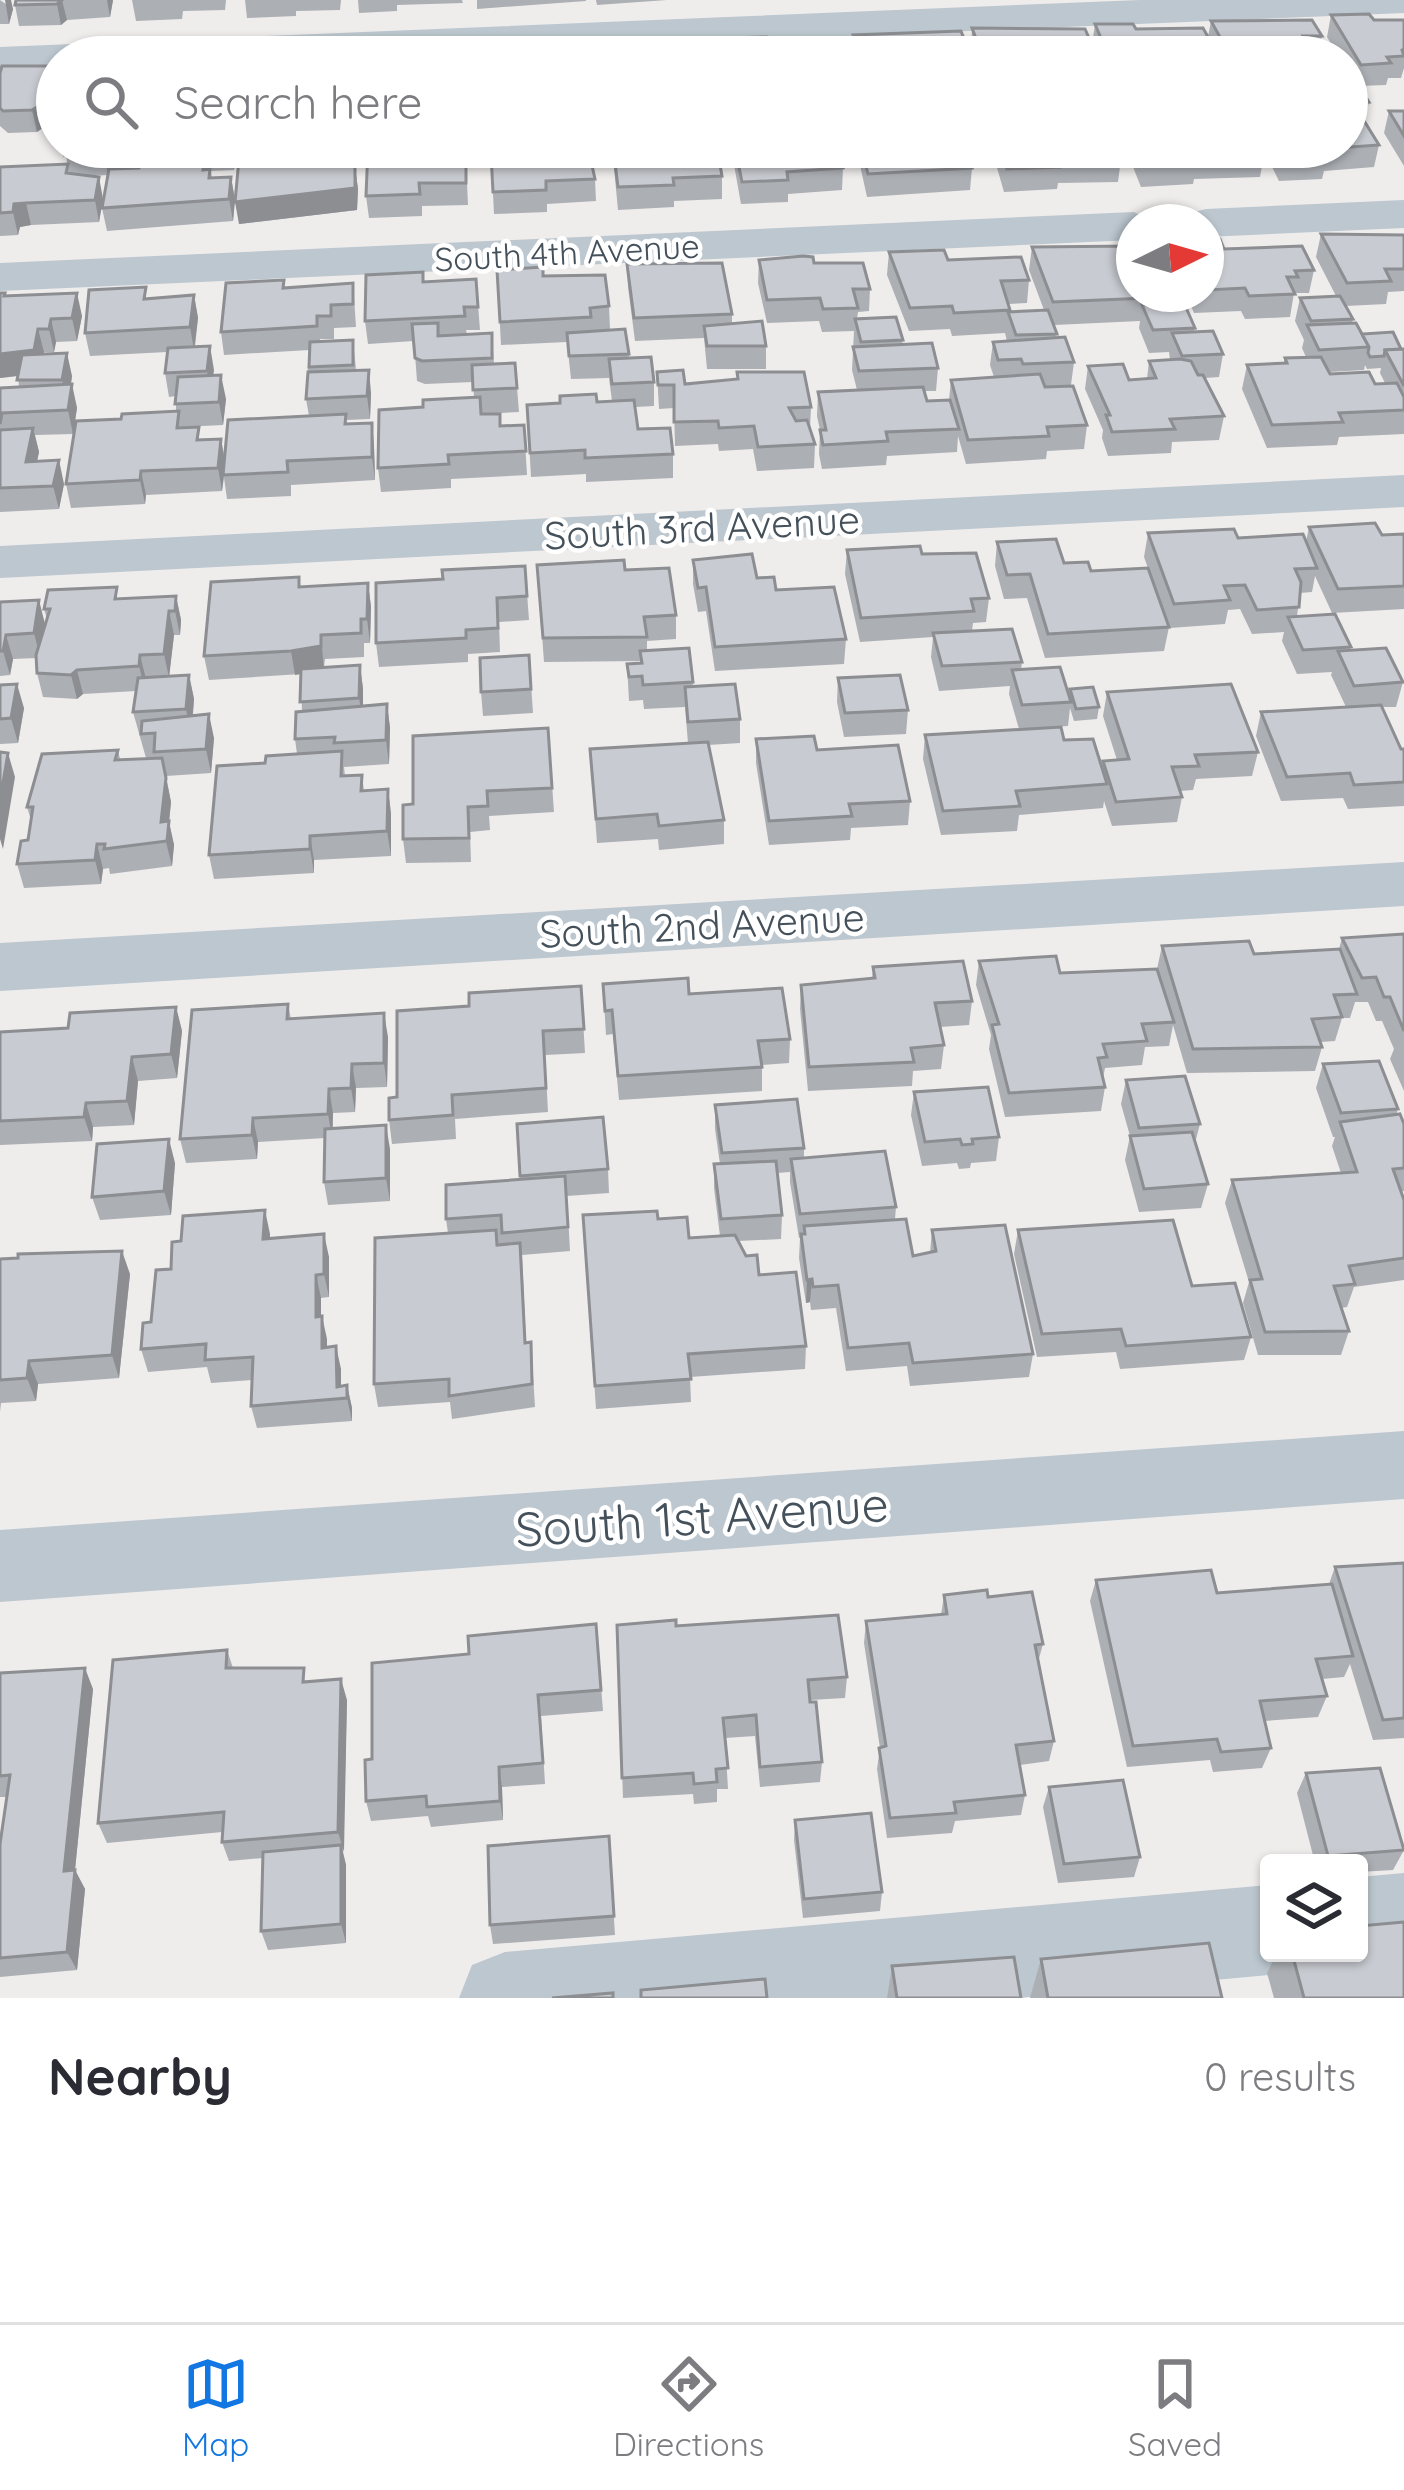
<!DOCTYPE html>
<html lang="en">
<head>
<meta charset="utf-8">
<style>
	body { margin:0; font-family:Quicksand,sans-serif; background:#f7f7f7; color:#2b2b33 }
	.controls { position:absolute; right:36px; bottom:36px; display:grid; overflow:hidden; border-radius:12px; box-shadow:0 3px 9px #0004 }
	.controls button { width:108px; height:108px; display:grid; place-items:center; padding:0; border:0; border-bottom:3px solid #e1e1e2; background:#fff; color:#2b2b33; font:60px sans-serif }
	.compass { position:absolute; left:1116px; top:204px; width:108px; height:108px; border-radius:50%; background:#fff; box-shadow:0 3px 9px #0004; rotate:85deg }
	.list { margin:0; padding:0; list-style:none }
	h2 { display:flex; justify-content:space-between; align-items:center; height:156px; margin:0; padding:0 48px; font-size:51px }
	h2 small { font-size:39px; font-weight:400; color:#7c7c81 }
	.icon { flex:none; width:66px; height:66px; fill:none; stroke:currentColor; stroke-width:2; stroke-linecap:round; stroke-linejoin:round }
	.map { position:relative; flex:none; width:1404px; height:1998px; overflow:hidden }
	.search { position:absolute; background:#fff; box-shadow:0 3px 9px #0004; left:36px; right:36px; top:36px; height:132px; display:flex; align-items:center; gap:30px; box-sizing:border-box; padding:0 42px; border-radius:66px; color:#7c7c81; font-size:45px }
	.sheet { height:324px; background:#fff }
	nav { display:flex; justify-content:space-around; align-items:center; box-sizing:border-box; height:168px; border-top:3px solid #e1e1e2; background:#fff; font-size:33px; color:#7c7c81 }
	nav a { display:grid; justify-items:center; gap:6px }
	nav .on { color:#1277e2 }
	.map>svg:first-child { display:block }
</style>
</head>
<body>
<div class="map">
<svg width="1404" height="1998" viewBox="0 0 1404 1998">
	<rect width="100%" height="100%" fill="#efecec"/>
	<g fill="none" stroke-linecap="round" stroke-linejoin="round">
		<g fill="#bcc7cf" fill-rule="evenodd">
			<path d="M1140,0h264v13l-1061,44h-286v12l-57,2v-24z"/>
			<path d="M1404,200v28l-198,9v-15h-22l6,-9 16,-4z"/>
			<path d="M1134,212l20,10h-20v18l-1134,51v-28z"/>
			<path d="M1404,475v32l-1404,71v-32z"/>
			<path d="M1404,862v44l-1404,85v-48z"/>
			<path d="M1404,1431v68l-1404,103v-72z"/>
			<path d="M1404,1873v90l-45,4 -32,-13 32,-1v-76z"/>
			<path d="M1269,1885v68h36l-4,9 -32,13 -251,23h-559l13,-33 33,-13z"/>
		</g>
	</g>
	<g fill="#acafb4" fill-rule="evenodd">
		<path d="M0,0l13,9 -4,15h-9z"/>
		<path d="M16,0h97l-3,17 -43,3 -6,5 -42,1 -4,-21z"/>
		<path d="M132,0h94l-1,10 -42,1 -1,8 -46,2z"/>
		<path d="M245,0h96l-1,10 -44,1v5l-49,2z"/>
		<path d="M358,0h104l1,3 -66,2v6l-38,2z"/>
		<path d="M477,0h109v1l-109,8z"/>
		<path d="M596,0h71l-70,5z"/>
		<path d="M1331,15l43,5h30v48l-3,10h-13l-2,7 -27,1 10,16 -5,19 15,24 -5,22 -50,4 -2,8 -43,2 -17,-34h85v-90h-8l-12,-20z"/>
		<path d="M1211,21l111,15 -5,21h-102l-3,-6 -1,6h-114l-5,-11 -1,11h-118l-2,-7 1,-22 120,17 3,-21 113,13z"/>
		<path d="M853,35l118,22h-118z"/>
		<path d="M57,66v59h-10l-10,7 -29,1 -8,-7v-53z"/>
		<path d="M1389,111h15v55l-20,-33z"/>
		<path d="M66,147h44l1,8 -2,15 30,-2 52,-18 2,7 -1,-8 -5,1 -1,-3h50l-2,23 -23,1 1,7 19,-1 4,23 -2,21 -126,10 -5,-23 6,-33 -18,1 13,23 -4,23 -68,3 -11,2 -2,8 -18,1v-69l67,-3z"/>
		<path d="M311,147h54v17l-21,1 11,2 3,22 -1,21 -118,14 43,-67z"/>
		<path d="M440,147h38l1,13h-13l2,45 -46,1v10l-53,2 -3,-22 48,-39 27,-1z"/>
		<path d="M542,147h62v7l-15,1 6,24 1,22 -49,3v8l-53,2 -3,-60 51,-2z"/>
		<path d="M612,147h109v3l-4,1 5,25v23l-48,2v6l-56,3z"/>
		<path d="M733,147h105l5,21 -1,22 -54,4v8l-47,2 -8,-45z"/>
		<path d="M856,147h89l1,4 26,17 -2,22 -103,7z"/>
		<path d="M991,147h125l5,12 -3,23 -60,1 -1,6 -53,3z"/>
		<path d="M1125,147h134l5,8 -4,22 -66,2 -1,5 -52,3z"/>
		<path d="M1321,234l83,1v56l-16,1 -2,12 -40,2 7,13 -1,4 10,11 42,15v85l-65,3 -2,8 -70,3 -25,-59 5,-24 36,-1 2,-6 21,-1 -4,-9 2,-8 -9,-19 5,-23 36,-2 -20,-39zM1365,365l2,4 14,-1 -1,5 5,10 -10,1 -46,-12 35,-2z"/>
		<path d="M1206,240l18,9 90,21 -5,23h-15l-4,24 -45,2 -4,-8 -47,2 -8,-19h20z"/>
		<path d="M1032,247l102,47 14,4 -1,7 48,23 -1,3 29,23 -4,23 -14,1 19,38 -5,24 -47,2 -1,11 -63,3 -6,-18 1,-8 -18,-41 3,-23 41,14 18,-1 2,-18 21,-1 -1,-8 -20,1 -10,-25 1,-7 -86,4 2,13 18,24 -3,23 16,40 -3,24 -37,2 -1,8 -80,5 -8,-28 -1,16 -70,4 -1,9 -64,4 -3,-15 1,-24 -3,-14 1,-24 39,-2 -5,-20 2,-39 -32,1 -3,-11 -52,2 -9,-40 1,-23 55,3 56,26 -1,22 -11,1 -1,7 46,21 -1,4 36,24 -2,23h-12l3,10 22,-1 2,-20 43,-3 -4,-12 3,-23 14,-1 -2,-8 -53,3 -2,-7 -41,2 -22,-56 2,-23 59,8 81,20 -2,23 -19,1 2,8 34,-2 -15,-40z"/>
		<path d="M627,264l105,50v10l34,22v23h-59l-3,-31 -69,3 -7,-54z"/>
		<path d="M497,270l46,6 66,30 1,23h15l4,29 25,24v24l-19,1 3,22 35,25v24l-87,4v-8l-55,3 -4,-72 85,-4 -3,-23 -38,1 -4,-37 -66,3z"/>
		<path d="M476,279l4,51h-14l1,4 25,-1 2,31 21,-1 4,49 -38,2 19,12 24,-1 3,50 -76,4v9l-70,4 -3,-24 45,-61 51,-10 -1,-15 -48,2 -8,-3 -3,-40 -46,3 -3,-23 59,-39z"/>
		<path d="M353,283l3,44 -22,1v11h-14v2l33,-1 3,30 15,23 -1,26 -24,1 1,4 25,-1 2,23 1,34 -84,5v11l-64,3 -3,-21 -2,13 -76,4 -1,9 -74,4 -5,-24 55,-65 55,-8v-15l-7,1 -4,-24 2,-21 -77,4 -5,-23 63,-34 46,-4 4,23 -3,29 15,-1 3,30 13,23 -3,26 -41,2 19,13 20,-1 4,21 84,-44 -3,-17 3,-49 -85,5 -3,-23 64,-44z"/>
		<path d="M0,293h5l1,3 76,20 -5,25 -21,1 -2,10h-10l-1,2 29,22 -1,8 6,24 -4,26 -38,1 4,17 -2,9 27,23 -5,25 -59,3v-124l19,-1 -1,-11 -18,2z"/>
		<path d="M657,372l28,12 52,-5v-7l74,35 -1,22 5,15 -1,24 -57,3 -4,-22 -34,2 -1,-7 -43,2 -1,-38 -15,1z"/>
		<path d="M1309,527l73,8 22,-1v75l-72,4 -17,-37 -3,16 -12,1 -3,23 54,31 -1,3 53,32 -7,25h-14l19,42h3v57l-56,3 -5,-11 -62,3 -25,-65 5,-24 85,-5 -15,-32 1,-3 -35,2 -15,-33 2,-9 -32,2 -12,-25 -12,1 -3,14 -55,4 -26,-71 4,-24 158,9z"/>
		<path d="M997,542l94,29 78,56 -5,24 -119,7 -18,-60 -23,1 -9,-33z"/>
		<path d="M847,550l75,4 67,44 -3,24 -13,1 -1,8 50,31 -1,8 48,25 1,-6 29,18 -2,12 -23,2 -4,-13 -2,18 -49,3 -10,-35 1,-8 -71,5 -8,-34 2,-20 -73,5 -15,-68z"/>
		<path d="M693,560l64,18 19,12 70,49 -2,25 -129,7 -9,-60 -8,1 -5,-28z"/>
		<path d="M537,565l88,5 51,45v24l-29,2v9l42,-2 4,38 47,33v24l-32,2 16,75v24l-65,6 -1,-11 -61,4 -7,-94 98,-6 -3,-36 -41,2 -1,-9 -14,1 -2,-37 13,-1v-2l-96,1z"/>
		<path d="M525,566l4,54 -30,2 1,30 -32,2v8l-89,5 -3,-24 67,-64z"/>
		<path d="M368,583l3,24 -1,36h-6v14l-39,2 -1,8 36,-2 3,24v17l24,-2 3,24 -1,36 -45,3 1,9 17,-1 2,16 24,-2 3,25v42l-77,4v13l-100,6 -5,-24 56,-92 32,-9 -2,-15 7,-27 -1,-38 -92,6 -5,-24 97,-69z"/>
		<path d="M176,596l5,24 -1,15h-6l-5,41 20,-1 5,24 -1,17 21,22 -3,35 -45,3 5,26 -2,20 5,23 -2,21 -62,8 -1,-6 -6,1 -2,15 -77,4 -7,-24 11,-24 3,-20 -4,-13 91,-57 2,9 26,-1 -13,-46 3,-21 -53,3 -6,5 -34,-2 -6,-24v-15l-24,1 -3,16 -10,1v-74l45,23 2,-6 -3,-10 76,-10z"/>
		<path d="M529,655l4,58 -50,3 -2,-24z"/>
		<path d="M838,678l70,32 -2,24 -62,3 -7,-35z"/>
		<path d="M0,685l24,23 -6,35 -18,1z"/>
		<path d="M1107,692l151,60 -6,24 -56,3 -3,11 -13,1 2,6 -5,25 -65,4 -8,-25 -1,7 -84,7 -2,16 -76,4 -18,-76 2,-24 139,5 38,28 1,-7 14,-1 -14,-44z"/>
		<path d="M548,728l6,84 -65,4 1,14 -20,2 1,30 -65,1 -3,-24 10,-35z"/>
		<path d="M756,739l61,11 93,51 -2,24 -57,3 -1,12 -81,5 -13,-82z"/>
		<path d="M1404,934v157l-14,-32 4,-10 -12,-28h-6l-8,-19h-13l-5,16h-8l-7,23 -15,1 2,5 -7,24 -128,2 -14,-48 -4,21 -24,1 -3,18 -37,3 -2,10 2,9 -4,24 -96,6 -16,-68 2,-14 -15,-50 3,-24 81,12 97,-4 5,-23 92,8 85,-5 3,-11z"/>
		<path d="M873,967l99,34 -3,24 -29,2 4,18 -3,24 -28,2 -1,15 -104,5 -8,-82 1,-24 71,-6z"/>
		<path d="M603,984l86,10 101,45 -1,24 -27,2v26l-143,9 -6,-66 -7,1z"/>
		<path d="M581,986l4,67 -40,2 3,57 -93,7 1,20 -64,5 -3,-24 8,-23 72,-91z"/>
		<path d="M288,1004l3,15 97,18 -1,50 -31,1 -1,24 -22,1v16l57,20v52l-62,4 -4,-23 1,-44 -67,4 -1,17 -71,4 -6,-24z"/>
		<path d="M176,1007l6,24 -5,47 -39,3 -4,44 -41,2 -1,14 -92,4v-113l68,-4z"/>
		<path d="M1323,1064l75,45 -2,6 8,9v67l-3,1 3,8v80l-50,7 -7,20 -6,1 8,23 -8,24h-83l-15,-52 6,-21 -24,-79 7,-23 109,-7 -9,-27 3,-9h-2l-17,-49z"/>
		<path d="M1126,1080l74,44 -5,19 13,41 -7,24 -62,4 -14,-52 5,-24 -9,-32z"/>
		<path d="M914,1092l85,45 -3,24 -25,2 -1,5 -11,1 -2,-6 -35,3 -11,-51z"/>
		<path d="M715,1105l89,43v10l92,49 -1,12 18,37 17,-3 2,-23 101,124 -4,23 -119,9 -3,-20 -61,5 -10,-63 -25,2 -1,-8 -4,1 -7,-45 1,-20h-1l-9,-56v-10l-13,1 5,42 -1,24 -43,2 8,15 60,90 -1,23 -115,8 1,25 -95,7 -13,-194 75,4 31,19 31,-2 -6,-48v-24h6l-5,-35z"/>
		<path d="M517,1124l91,45 1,24 -42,3 3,55 -48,4 4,88 5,-1 4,65 -83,12 -2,-17 -72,5 -4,-23 74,-151 -2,-14 74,-40z"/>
		<path d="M175,1163l-4,52 -71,5 -8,-23z"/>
		<path d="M1018,1230l174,56 59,51 -7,23 -124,9 -4,-17 -79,5 -23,-103z"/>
		<path d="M270,1234v4l59,19v40l-8,1v18l6,31 14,22v17l6,-1 5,23v13l-95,7 -6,-22 1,-26 -41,3 -4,-16 -59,5 -7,-23 30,-80z"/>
		<path d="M0,1259l130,15 -11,104 -81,6 -2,17 -35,2 -1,9z"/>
		<path d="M1404,1563v175l-31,2 -23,-76 -6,13 -22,2 5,17 -9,21 -54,4 7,27 -9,20 -49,4 -3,-12 -83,7 -37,-166 6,-21 121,13 112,-9 6,-17z"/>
		<path d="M944,1595l44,2 55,47 -5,18 16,79 -5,20 -29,4 5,30 -4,20 -66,6 -3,12 -65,5 -10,-69 3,-21 -16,-105 2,-22 75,-6z"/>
		<path d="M596,1624l7,87 -62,5 4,68 -43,3 1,33 -72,7 -3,-11 -57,5 -5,-20 6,-42 97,-105z"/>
		<path d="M617,1625l59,1 171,51 -2,21 -35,2 12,62 -2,20 -60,5 -5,-51 -30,2 3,51h-11v13l-23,2 -1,-10 -70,4z"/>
		<path d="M227,1650l6,18 74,13 40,19 -4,152 3,13v78l-78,7 -7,-19 2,-73 -34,3 -7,-19v-10l-115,11 -9,-20z"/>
		<path d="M0,1673l93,16 -18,181 10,19 -8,81 -77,7v-133l7,-47h-7z"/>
		<path d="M1306,1773l98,77 -11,20 -34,2v-9h-44l-18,-70z"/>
		<path d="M1049,1787l91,70 -6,20 -76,6 -15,-76z"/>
		<path d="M795,1820l87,72 -2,19 -77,7 -9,-78z"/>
		<path d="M609,1836l6,99 -122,9 -3,-19z"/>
		<path d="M1277,1953h82l45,45h-130l-7,-25z"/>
		<path d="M1041,1959l181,39h-192z"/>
		<path d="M892,1966l129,32h-134z"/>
	</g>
	<g fill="#8c8e92">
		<path d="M5,0h6l2,9 -4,15z"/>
		<path d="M62,0l5,20 -6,5 -4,-21z"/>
		<path d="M107,0h6l-3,17z"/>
		<path d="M42,104l5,21 -10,7 -5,-22z"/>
		<path d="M105,147h5l1,8 -3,20 -4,-22z"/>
		<path d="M231,147h5l1,4 -3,19z"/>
		<path d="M355,167l3,22 -1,21 -118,14 -4,-22z"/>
		<path d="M99,177l4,22 -4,23 -4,-22z"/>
		<path d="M231,177l4,23 -2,21 -4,-22z"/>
		<path d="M26,203l5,22 -11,2 -2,8 -5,-23 1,-8z"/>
		<path d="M77,293l5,23 -5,25 -5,-23z"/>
		<path d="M194,295l4,23 -4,32 -4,-23z"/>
		<path d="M51,319l5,23 -2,10 -5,-23z"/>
		<path d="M38,329l6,23 -4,21 -40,5v-24z"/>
		<path d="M210,346l4,24 -3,25 -4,-24z"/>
		<path d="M67,353l5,23 -4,27 -6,-23z"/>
		<path d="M369,370l2,23 -1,26 -3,-23z"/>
		<path d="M221,375l5,24 -3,26 -4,-23z"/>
		<path d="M72,384l5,24 -4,26 -5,-24z"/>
		<path d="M372,423l2,23 1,34 -3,-23z"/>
		<path d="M33,428l6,24 -7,33 -6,-23z"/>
		<path d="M221,439l4,24 -3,28 -4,-23z"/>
		<path d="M59,460l5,24 -5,25 -6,-23z"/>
		<path d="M141,471l5,24 -1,9 -5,-24z"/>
		<path d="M368,583l3,24 -1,36 -3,-24z"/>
		<path d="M176,596l5,24 -1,15 -5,-24z"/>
		<path d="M39,600l6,24 -5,33 -6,-24z"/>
		<path d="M169,611l5,24 -5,43 -5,-24z"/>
		<path d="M6,635l7,24 -3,16 -7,-24z"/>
		<path d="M321,635l3,35 -29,5 -4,-24z"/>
		<path d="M140,655l6,24 -1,11 -6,-24z"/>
		<path d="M360,665l3,24v33l-4,-24z"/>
		<path d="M77,670l6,24 -6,5 -6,-24z"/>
		<path d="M189,675l5,24 -3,34 -5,-24z"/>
		<path d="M17,684l7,24 -6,35 -7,-25z"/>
		<path d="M387,704l3,24 -1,36 -3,-24z"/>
		<path d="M209,714l5,24 -3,35 -5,-24z"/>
		<path d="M8,753l7,24 -12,72 -3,-10v-39z"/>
		<path d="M162,758l9,44 -2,20 5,23 -2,21 -11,-44z"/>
		<path d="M388,789l3,25v42l-4,-25z"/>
		<path d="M310,836l4,24v13l-4,-24z"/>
		<path d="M97,844l6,25 -2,15 -6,-24z"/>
		<path d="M176,1007l6,24 -5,47 -6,-24z"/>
		<path d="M384,1013l4,24 -1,50 -3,-24z"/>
		<path d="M132,1057l6,24 -4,44 -7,-24z"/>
		<path d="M352,1064l4,24 -1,24 -4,-24z"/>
		<path d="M329,1089l4,24 -1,24 -4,-23z"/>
		<path d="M86,1103l7,24 -1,14 -8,-24z"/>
		<path d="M253,1118l5,24 -1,17 -5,-24z"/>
		<path d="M386,1125l4,24v52l-4,-23z"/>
		<path d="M169,1139l6,24 -4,52 -7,-24z"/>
		<path d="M265,1210l5,24 -2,28 -5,-23z"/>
		<path d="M324,1234l5,23v40l-5,-23z"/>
		<path d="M122,1251l8,23 -11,104 -7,-23z"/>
		<path d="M316,1275l5,23v42l-5,-23z"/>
		<path d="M812,1279l-2,23 -4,1 1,-23z"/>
		<path d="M322,1316l5,23v32l-5,-23z"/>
		<path d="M336,1346l5,23v29l-4,-11z"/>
		<path d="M29,1361l9,23 -2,17 -9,-23z"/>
		<path d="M347,1385l5,23v13l-5,-23z"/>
		<path d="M85,1668l8,21 -18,181 10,19 -8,81 -10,-18 -3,-81z"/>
		<path d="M341,1679l6,21 -3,152 -6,-20z"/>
		<path d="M499,1767l3,20 1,33 -3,-19z"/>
		<path d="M341,1845l5,20v78l-5,-19z"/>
	</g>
	<g fill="#c8cbd1" stroke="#8c8e92" stroke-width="3">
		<path d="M16,0h46l-5,4 -42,1z"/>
		<path d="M1369,14l5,6h30v29l-2,1 2,6 -17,1 4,6 -30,2 -30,-50z"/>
		<path d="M1312,20l10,16h-19l3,6h-5l7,12 -27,1 1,2h-51l-20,-36z"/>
		<path d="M1095,24h38l3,5 67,-1 10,18h-17l2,5 -43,2 2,4h-48z"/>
		<path d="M972,28l113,1 7,16 -17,1 3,8 -95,3z"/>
		<path d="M961,31l10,26h-112l-6,-22z"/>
		<path d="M767,37l1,6 73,-2 4,16h-114l-4,-19z"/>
		<path d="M654,42l1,6 59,-4 10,2 3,11h-120l-2,-13z"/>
		<path d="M528,46l1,8 66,-3v6h-116l-1,-9z"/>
		<path d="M453,52l1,5h-97l1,-3z"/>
		<path d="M288,55v2h-51z"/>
		<path d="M1347,65l8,15h-8z"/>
		<path d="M2,66h55v37l-15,1 -10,6 -29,1 -3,-3v-35z"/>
		<path d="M1357,83l12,19 -22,1v-19z"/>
		<path d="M1389,111h15v25z"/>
		<path d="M1347,114l3,6 13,-1 16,26 -57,4 4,8 -42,2 -6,-12h69z"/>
		<path d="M67,147h38l-1,6 -39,2z"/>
		<path d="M193,147h38l-39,3z"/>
		<path d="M328,147l-1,15 28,5v21l-120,14 4,-43 43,-2 1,-9z"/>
		<path d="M368,147h44v10l54,-2v28h-47l1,11 -54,2z"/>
		<path d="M542,147h46l7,32 -49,2v9l-53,2 -2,-38 51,-2z"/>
		<path d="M613,147l104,1 5,28 -49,2 1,7 -56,2z"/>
		<path d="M735,147h103l5,21 -56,4 1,8 -46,2z"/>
		<path d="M861,147h84l1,4 21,-1 5,18 -104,6z"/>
		<path d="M999,147h117l5,12 -63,2 2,6 -53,2z"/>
		<path d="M1137,147h122l5,8 -69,2 2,5 -52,2z"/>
		<path d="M191,150l-1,7h14l-1,13 7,-1 -1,9 22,-1 -2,22 -127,9 7,-39 30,-1 2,-15z"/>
		<path d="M68,164l-2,9 33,4 -4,23 -69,3 -12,1 -1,8 -13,1v-46z"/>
		<path d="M1321,234l83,1v34h-19l6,12 -44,2z"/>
		<path d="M1220,239l4,10 78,-3 12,24 -19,1 3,6h-11l8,17 -46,2 -4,-8 -39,2v-50z"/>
		<path d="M1134,246v48h13l1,4 -95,4 -21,-55z"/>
		<path d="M944,250l4,10 73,-3 8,23 -28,1 9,29 -56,3 -2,-7 -42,2 -21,-56z"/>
		<path d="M803,256l10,1 1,6h49l7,26h-17l5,19 -35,1 -3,-11 -53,2 -8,-40z"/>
		<path d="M722,263l10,51 -98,4 -7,-54z"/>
		<path d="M543,267v9l62,-1 4,31 -19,2 1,9 -91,5 -3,-52z"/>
		<path d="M423,272v10l53,-3 2,28h-14l1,9 -100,5 1,-46z"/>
		<path d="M284,280l-1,8 70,-5v21l-22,1v11h-14v10l-96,6 5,-49z"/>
		<path d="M146,287l-2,12 50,-4 -4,32 -105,6 4,-43z"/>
		<path d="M0,293h5l-1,3 73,-3 -5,25 -21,1 -2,10h-11l-4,21 -34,4z"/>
		<path d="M1340,296l13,23 -42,2 -11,-23z"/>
		<path d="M1184,303l11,25 -42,2 -11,-25z"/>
		<path d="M1048,310l9,24 -41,1 -8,-23z"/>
		<path d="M896,317l7,23 -42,2 -6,-23z"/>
		<path d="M762,321l4,25h-59l-3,-20z"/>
		<path d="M438,323v13l54,-3v25l-70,3 -7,-3 -3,-34z"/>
		<path d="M1356,323l13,24 -50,3 -12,-25z"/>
		<path d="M625,329l4,25 -60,2 -2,-23z"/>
		<path d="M1213,331l10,23 -41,2 -10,-23z"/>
		<path d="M1393,332l8,17 -16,1 -1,6 -14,1 -2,-4 1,-6 -7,-13z"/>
		<path d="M1065,337l9,25 -51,2 -2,-5 -23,1 -5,-18z"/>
		<path d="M353,340v25l-44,2 1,-25z"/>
		<path d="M932,343l6,25 -79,3 -6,-24z"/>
		<path d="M210,346l-3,25 -42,2 3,-25z"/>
		<path d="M1404,349v37l-19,-36z"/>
		<path d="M67,353l-5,27h-45l5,-25z"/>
		<path d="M651,357l3,25 -42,2 -3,-25z"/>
		<path d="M1321,357l9,17 39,-2 6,12 22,-1 7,14v13l-65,3 4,9 -71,3 -25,-60 40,-2 -2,-5z"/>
		<path d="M1180,359l11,2 7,14h5l21,41 -54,3 5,10 -63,3 -6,-17h4l-22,-49 35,-2 6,16 27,-2 -7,-17z"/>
		<path d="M515,363l2,25 -44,2 -1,-25z"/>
		<path d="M369,370l-2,26 -61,3 2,-27z"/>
		<path d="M683,370l2,14 53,-5 -1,-7h67l7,35 -22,1 7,13 11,-1 8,24 -57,3 -4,-21 -35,2 -1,-7 -44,1v-37h-16l-1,-13z"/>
		<path d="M1040,374l5,13 28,-1 14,39 -40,2 2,9 -81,4 -17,-60z"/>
		<path d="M221,375l-2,27 -44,2 3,-27z"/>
		<path d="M72,384l-4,26 -66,3 -2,11v-36z"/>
		<path d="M923,387l4,14 23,-1 9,29 -73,3 2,9 -65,4 -3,-15h6l-8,-38z"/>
		<path d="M596,394l1,8 37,-2 4,29 32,-1 3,26 -88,4v-8l-55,3 -3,-48 33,-2v-7z"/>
		<path d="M480,397l1,17h19v12l24,-1 2,26 -78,4 1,9 -71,4 1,-58 44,-3v-7z"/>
		<path d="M179,411l-2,17 22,-1 -2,13 24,-1 -3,29 -77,3 -1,9 -74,4 10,-63 45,-2 1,-5z"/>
		<path d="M346,414l-1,10 27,-1v34l-85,4 1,11 -65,3 5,-55z"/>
		<path d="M33,428l-7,34 33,-2 -6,26 -53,2v-58z"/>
		<path d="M1375,523l7,12 22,-1v52l-66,3 -29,-62z"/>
		<path d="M1234,529l4,9 65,-4 14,34 -22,1 6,13 -2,25 -42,3 -12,-25 -21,1 6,14 -56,4 -26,-71z"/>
		<path d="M1056,539l8,24 24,-1 3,9 57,-3 21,59 -121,7 -18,-60 -23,1 -10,-33z"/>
		<path d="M920,546l2,8 54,-1 13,45 -18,1 3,12 -113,7 -14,-68z"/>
		<path d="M752,554l5,24 17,-1 2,13 58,-3 12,52 -131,8 -9,-60 -8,1 -5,-28z"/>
		<path d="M624,560l1,10 44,-2 7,47 -32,2 3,20 -104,1 -6,-73z"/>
		<path d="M525,566l2,30 -30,2 1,30 -32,2v8l-90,5v-60l67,-4 -1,-9z"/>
		<path d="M299,577v10l69,-4 -1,36h-6v14l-40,2v11l-30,5 -87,5 7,-74z"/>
		<path d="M117,587l-2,12 61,-3 -1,15h-6l-5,43 -24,1 -1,11 -62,4 -6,5 -34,-2 -1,-18 14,-46h-6l4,-19z"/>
		<path d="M39,600l-5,33 -28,2 -3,16h-3v-49z"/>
		<path d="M1335,614l16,33 -48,3 -15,-33z"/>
		<path d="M1012,629l10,33 -80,4 -9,-33z"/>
		<path d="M689,648l4,34 -50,3 -1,-9 -13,1 -2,-13 15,-1 -2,-12z"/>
		<path d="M1386,648l17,34 -49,4 -16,-35z"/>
		<path d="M529,655l2,34 -50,3 -1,-34z"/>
		<path d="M360,665l-1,33 -59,4 1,-33z"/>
		<path d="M1060,667l11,35 -49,3 -10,-35z"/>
		<path d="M189,675l-3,34 -53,3 5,-34z"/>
		<path d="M900,675l8,35 -63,3 -7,-35z"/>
		<path d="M17,684l-6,34 -11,1v-34z"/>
		<path d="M735,684l5,35 -52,3 -3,-35z"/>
		<path d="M1231,684l27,68 -63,3 4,11 -27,1 10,30 -66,5 -13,-41 26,-2 -22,-67z"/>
		<path d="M1093,687l6,20 -23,2 -6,-20z"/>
		<path d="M387,704l-1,36 -52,3 1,-6 -40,2 1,-27z"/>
		<path d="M1381,705l20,44h3v33l-50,3 -4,-12 -63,4 -26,-65z"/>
		<path d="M209,714l-3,35 -52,3 1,-19 -14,1 1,-13z"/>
		<path d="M1061,727l3,13 29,-1 14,45 -91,7 4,15 -77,5 -18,-76z"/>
		<path d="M548,728l4,60 -65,3 1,15 -20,1 1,31 -66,1v-34l10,-1v-68z"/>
		<path d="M814,736l3,14 81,-5 12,56 -61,3 3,12 -83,5 -13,-82z"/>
		<path d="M708,742l16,78 -65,6 -2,-12 -61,5 -6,-70z"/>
		<path d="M118,750l-3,10 47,-2 4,20 -5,44 8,-1 -2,20 -63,8 1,-5h-8l-2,16 -78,4 4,-23 7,-1 5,-33h-6l15,-53z"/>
		<path d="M342,751l-1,25 21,-1 -1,16 27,-2 -1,42 -77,5v13l-101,6 8,-89 48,-3 1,-7z"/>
		<path d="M0,752l8,1 -8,47z"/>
		<path d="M1404,934v97l-14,-34h-6l-8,-20 -14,1 -20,-40z"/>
		<path d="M1249,941l5,13 86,-5 17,45 -23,1 8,22 -30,2 10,28 -129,2 -31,-103z"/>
		<path d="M1056,956l4,17 97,-4 17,53 -32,2 5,17 -44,3 4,13 -9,1 7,29 -96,6 -17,-68 7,-1 -20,-63z"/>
		<path d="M963,961l9,40 -37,2 9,42 -33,3 3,14 -105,5 -8,-82 74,-7 -2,-11z"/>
		<path d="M688,978l1,16 93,-6 8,51 -32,2 4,26 -144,9 -6,-66 -7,1 -2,-27z"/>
		<path d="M581,986l3,43 -41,2 3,57 -94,7 1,20 -64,5v-22l8,-1v-86l72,-5v-13z"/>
		<path d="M288,1004l-1,15 97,-6v50l-32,1 -1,24 -22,1 -1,25 -75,4 -1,17 -72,4 12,-129z"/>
		<path d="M176,1007l-5,47 -39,3 -5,44 -41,2 -2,14 -84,4v-89l68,-4 2,-15z"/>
		<path d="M1379,1061l19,48 -57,4 -18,-49z"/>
		<path d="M1185,1076l15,48 -61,4 -13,-48z"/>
		<path d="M988,1087l11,50 -27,2 1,5 -11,1 -2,-6 -35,3 -11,-50z"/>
		<path d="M797,1099l7,49 -82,5 -7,-48z"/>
		<path d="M1400,1114l4,10v44l-11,1 11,31v58l-55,8 6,18 -21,2 15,45 -84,1 -15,-52 12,-1 -30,-99 125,-8 -17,-50z"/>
		<path d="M603,1117l5,52 -88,7 -3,-52z"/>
		<path d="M386,1125v53l-62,4 1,-53z"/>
		<path d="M1192,1132l16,52 -64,5 -14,-53z"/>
		<path d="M169,1139l-5,52 -72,6 5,-53z"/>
		<path d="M885,1151l11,56 -96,7 -9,-55z"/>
		<path d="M776,1161l6,54 -61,4 -7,-55z"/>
		<path d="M565,1176l3,51 -66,6 -1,-18 -55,4v-34z"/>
		<path d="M265,1210l-2,29 61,-5v40l-8,1v42l6,-1v32l14,-2 1,41 10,-2v13l-96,8 2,-49 -48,3 1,-16 -65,5 2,-26 8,-1 5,-52 15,-1 1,-27 9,-1 2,-25z"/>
		<path d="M657,1211l1,8 29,-2 2,21 46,-3 11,21 11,-1 2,20 37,-3 10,74 -118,8 3,25 -96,7 -12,-171z"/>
		<path d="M906,1219l7,37 23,-5 -4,-21 73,-5 28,129 -120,9 -4,-20 -61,5 -10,-63 -25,2 -1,-8 -5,1 -6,-46h4l-1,-8z"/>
		<path d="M1173,1220l19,66 43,-3 16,54 -125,9 -5,-17 -79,5 -24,-104z"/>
		<path d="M496,1230l1,15 23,-2 5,100 6,-1 1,42 -83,12v-17l-75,5 1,-146z"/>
		<path d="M122,1251l-10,104 -83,6 -2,17 -27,2v-121l18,-1v-4z"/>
		<path d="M1404,1563v155l-21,2 -48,-153z"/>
		<path d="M1211,1570l6,23 115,-9 21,72 -37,3 11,37 -67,5 11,47 -50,4 -4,-13 -84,7 -37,-166z"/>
		<path d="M987,1590l1,7 44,-5 11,52 -8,1 19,96 -38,4 9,50 -71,7 2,11 -66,5 -11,-70 7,-2 -20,-125 81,-7 -3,-19z"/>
		<path d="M838,1615l9,62 -39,3 2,22h6l6,60 -62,5 -4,-52 -33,3 5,50 -12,1 1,13 -23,2 -1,-11 -71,5 -5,-153 59,-5v6z"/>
		<path d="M596,1624l5,66 -63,5 5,68 -44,4 1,34 -73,6 -1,-11 -60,5 -1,-41 7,-1v-96l97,-9 -1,-18z"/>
		<path d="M227,1650l-1,18h78l-1,14 38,-3 -3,153 -116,10 2,-30 -126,11 15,-163z"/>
		<path d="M85,1668l-21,203 11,-1 -8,82 -67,6v-114l10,-69 -10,1v-103z"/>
		<path d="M1380,1768l24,82 -76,6 -22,-83z"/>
		<path d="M1123,1780l17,77 -76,7 -15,-77z"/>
		<path d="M871,1813l11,79 -78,7 -9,-79z"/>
		<path d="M609,1836l5,80 -124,9 -2,-79z"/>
		<path d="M341,1845v79l-80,7 2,-79z"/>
		<path d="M1404,1922v76h-100l-12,-45h67v-27z"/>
		<path d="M1209,1943l13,55h-174l-7,-39z"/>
		<path d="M1014,1957l7,41h-124l-5,-32z"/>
		<path d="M765,1979l2,19h-126v-8z"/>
		<path d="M613,1993v5h-61z"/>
	</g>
	<g text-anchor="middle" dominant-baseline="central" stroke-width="9" stroke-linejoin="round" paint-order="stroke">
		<g font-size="33" fill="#44505a" stroke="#fff">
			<text transform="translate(567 252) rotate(-3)">South 4th Avenue</text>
		</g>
		<g font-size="39" fill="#44505a" stroke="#fff">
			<text transform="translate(702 527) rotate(-3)">South 3rd Avenue</text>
			<text transform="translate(702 925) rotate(-3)">South 2nd Avenue</text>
		</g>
		<g font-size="48" fill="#44505a" stroke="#fff">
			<text transform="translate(702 1516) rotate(-4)">South 1st Avenue</text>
		</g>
	</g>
</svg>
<div class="controls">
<button><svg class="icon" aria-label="layers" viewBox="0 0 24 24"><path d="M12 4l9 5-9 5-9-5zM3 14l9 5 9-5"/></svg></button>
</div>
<svg class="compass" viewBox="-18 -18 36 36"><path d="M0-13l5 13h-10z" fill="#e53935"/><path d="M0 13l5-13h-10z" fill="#7c7c81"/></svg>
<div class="search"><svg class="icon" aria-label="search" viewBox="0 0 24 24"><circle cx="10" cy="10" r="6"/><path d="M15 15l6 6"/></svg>Search here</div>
</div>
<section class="sheet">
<h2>Nearby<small>0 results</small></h2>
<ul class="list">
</ul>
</section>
<nav>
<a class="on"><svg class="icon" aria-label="map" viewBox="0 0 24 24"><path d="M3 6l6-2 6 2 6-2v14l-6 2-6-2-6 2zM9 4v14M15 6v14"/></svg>Map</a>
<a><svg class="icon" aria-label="directions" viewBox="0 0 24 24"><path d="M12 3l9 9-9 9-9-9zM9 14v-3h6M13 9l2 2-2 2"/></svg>Directions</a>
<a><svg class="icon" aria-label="saved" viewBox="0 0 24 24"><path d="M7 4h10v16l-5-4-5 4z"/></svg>Saved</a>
</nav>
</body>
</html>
